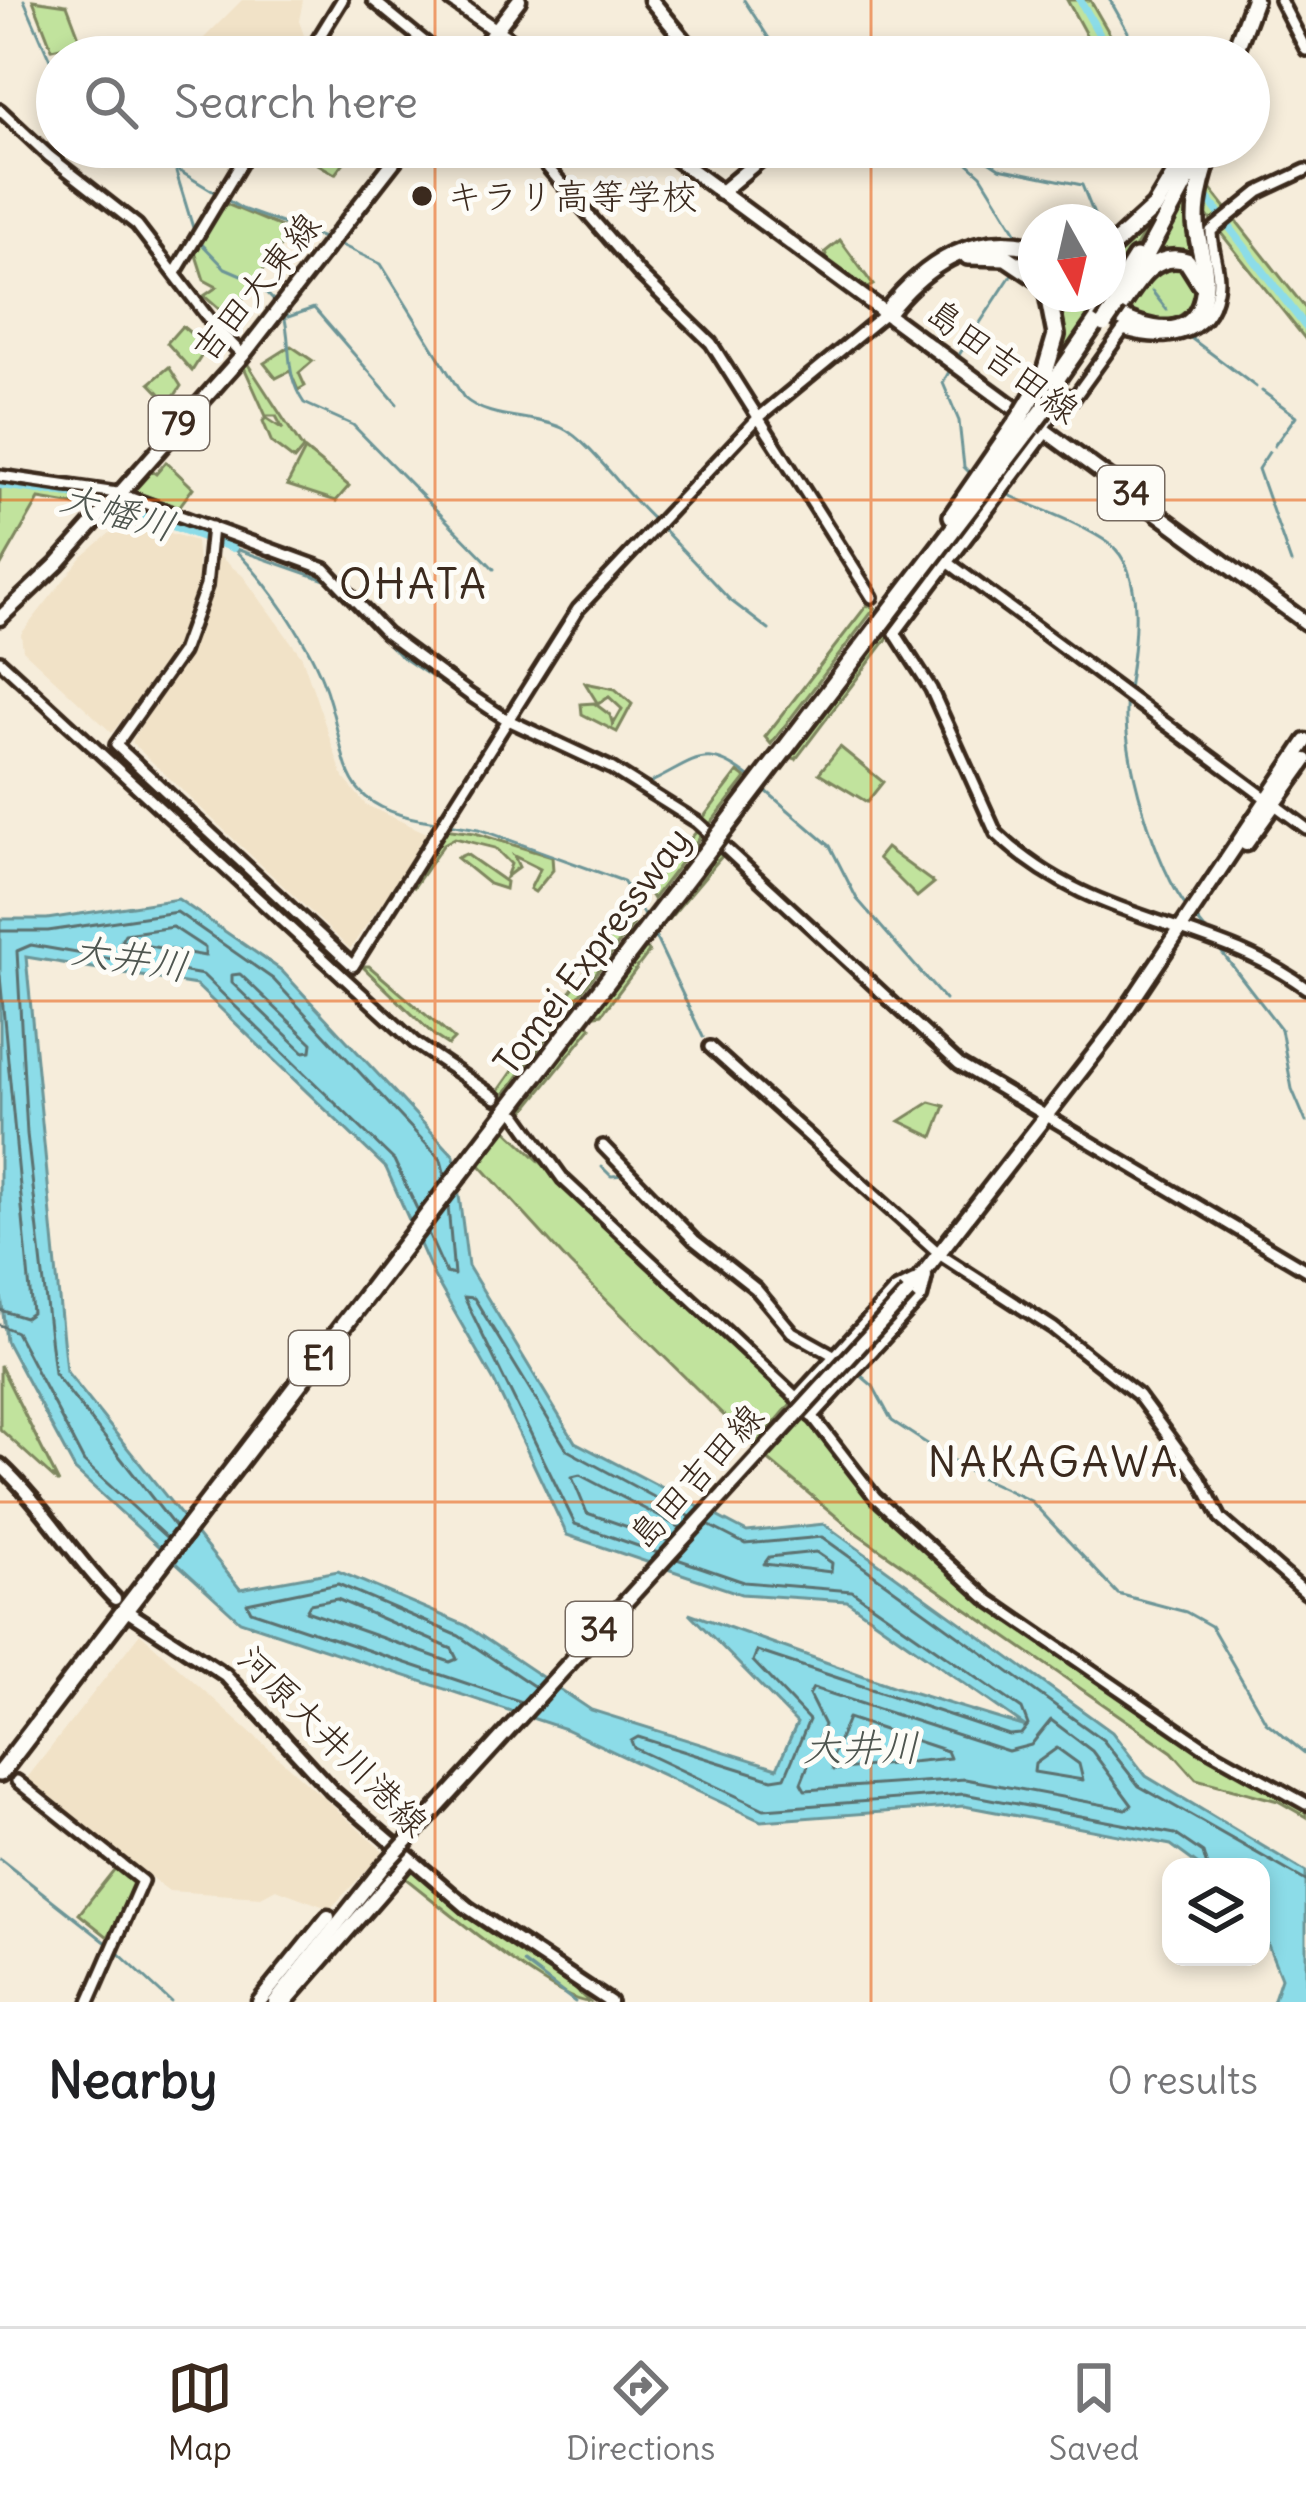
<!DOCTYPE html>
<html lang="en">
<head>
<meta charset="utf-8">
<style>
	body { margin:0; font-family:Delius,"Klee One",sans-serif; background:#f6f6f6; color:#202124 }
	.controls { position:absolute; right:36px; bottom:36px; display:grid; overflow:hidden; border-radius:24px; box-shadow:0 6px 18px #0003 }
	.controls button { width:108px; height:108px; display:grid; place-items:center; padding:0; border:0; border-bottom:3px solid #e0e0e0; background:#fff; color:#202124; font:60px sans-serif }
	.compass { position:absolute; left:1018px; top:204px; width:108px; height:108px; border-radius:50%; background:#fff; box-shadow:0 6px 18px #0003; rotate:172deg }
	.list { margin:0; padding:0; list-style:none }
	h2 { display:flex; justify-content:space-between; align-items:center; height:156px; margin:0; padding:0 48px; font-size:51px }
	h2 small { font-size:39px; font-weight:400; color:#757577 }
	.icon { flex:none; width:66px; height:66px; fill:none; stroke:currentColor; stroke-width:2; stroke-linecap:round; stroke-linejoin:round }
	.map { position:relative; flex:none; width:1306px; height:2002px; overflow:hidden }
	.search { position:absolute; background:#fff; box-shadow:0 6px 18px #0003; left:36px; right:36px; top:36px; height:132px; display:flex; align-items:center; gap:30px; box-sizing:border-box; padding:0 42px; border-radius:66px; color:#757577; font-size:45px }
	.sheet { height:324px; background:#fff }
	nav { display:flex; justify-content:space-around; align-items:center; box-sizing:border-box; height:168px; border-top:3px solid #e0e0e0; background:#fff; font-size:33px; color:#757577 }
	nav a { display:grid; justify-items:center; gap:6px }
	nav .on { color:#3b2a1e }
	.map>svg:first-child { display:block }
</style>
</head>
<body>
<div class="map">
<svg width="1306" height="2002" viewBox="0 0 1306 2002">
	<rect width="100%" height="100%" fill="#f6eddb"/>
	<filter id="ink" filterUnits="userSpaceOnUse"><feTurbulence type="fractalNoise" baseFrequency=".00833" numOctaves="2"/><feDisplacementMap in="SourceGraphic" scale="24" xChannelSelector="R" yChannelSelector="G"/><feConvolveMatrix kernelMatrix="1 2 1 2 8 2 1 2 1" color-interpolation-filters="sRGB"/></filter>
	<g filter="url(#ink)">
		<g fill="#f1e2c7">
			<path d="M242,0h61l-4,21 9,26 -6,10h-117z"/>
			<path d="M126,519l70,22 3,35 -2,20 -24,56 -61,81 -89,-83 -2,-16 61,-77z"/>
			<path d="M213,551l30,25 59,81 41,120 23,28 63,29 -79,115 -219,-207 50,-80 26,-64z"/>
			<path d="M140,1633l244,219 -54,57 -54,-20 -15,8 -92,-6 -145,-109z"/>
		</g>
		<g fill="#c1e39d" stroke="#7e865e" stroke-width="3">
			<path d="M33,0l34,5 14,37 -29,7z"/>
			<path d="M1067,0h23l33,57h-25z"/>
			<path d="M289,147h67l-21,27z"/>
			<path d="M1207,184l99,125v31l-105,-132z"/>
			<path d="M1183,200l10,10 3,55 -52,2z"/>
			<path d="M224,203l67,28 -62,87 -25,-22 13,-9 -13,-7 -10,-31z"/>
			<path d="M1154,216l-46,77v-40z"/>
			<path d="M840,240l33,45 -6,3 -38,-25 -4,-11z"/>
			<path d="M1179,263l18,17c-2,44 -35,45 -68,36l-3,-8 24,-35z"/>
			<path d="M1051,294h22l22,16 -45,64z"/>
			<path d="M182,326l25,21 -15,24 -25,-28z"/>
			<path d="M291,346l22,15 -14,12 6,13 -7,4 -8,-19 -14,7 -12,-15z"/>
			<path d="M247,363l56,86 -9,11 -22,-17 -9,-22 3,-3 17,11 -7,-13h-10l-22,-49z"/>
			<path d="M169,367l12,19 -7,11 8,18 -19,20 -9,-6 16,-25 -20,-21z"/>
			<path d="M305,450l44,36 -13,15 -49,-16z"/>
			<path d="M166,462l27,26 -14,19 -51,-17 18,-23 10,7z"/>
			<path d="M0,485l97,16 -4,7 -54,-9 -39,68z"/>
			<path d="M867,605l8,3 -104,136 -6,-7z"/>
			<path d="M887,627l3,8 -94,124 -9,-3z"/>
			<path d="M585,683l30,6 17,15 -15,28 -35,-18 -1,-10 13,-1 16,12 3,10 9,-16 -13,-12 -11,7z"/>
			<path d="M840,747l43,35 -16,20 -48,-29z"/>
			<path d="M738,772l8,6 -36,46 -7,-6z"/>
			<path d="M443,829l32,4 77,24 1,13 -18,22 -5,-3 10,-20 -26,-13 5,11 -13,10 5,-13 -16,-16 -40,-10 -11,6 -30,43 -5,-4z"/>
			<path d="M697,831l5,4 -49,64 -6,-10z"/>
			<path d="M886,848l48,35 -17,14 -39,-39z"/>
			<path d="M716,850l6,6 -54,64 -3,-3z"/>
			<path d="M466,854l40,28 -1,7 -16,-5 -32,-26z"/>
			<path d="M625,918l8,7 -59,77 -7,-6z"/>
			<path d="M644,944l5,8 -47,62 -12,2z"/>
			<path d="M362,966h7l85,73 -6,6 -12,-8z"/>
			<path d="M560,1004l9,3 -67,91 -6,-3z"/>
			<path d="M585,1020l6,8 -69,86 -5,-4z"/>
			<path d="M930,1102l15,4 -12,31 -33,-16z"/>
			<path d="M505,1129l289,271 -39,46 -185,-182 -93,-102z"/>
			<path d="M0,1365l59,118 -59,-54z"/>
			<path d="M802,1410c48,60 97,120 156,170 100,85 236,157 348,228v9l-28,-16 -82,-22 -24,-27 -317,-220 -90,-75z"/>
			<path d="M117,1866l21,17 -30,54 -29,-23z"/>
			<path d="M408,1867l46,37 91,58 44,40c-35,0 -154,-101 -189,-128z"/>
		</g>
		<path fill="#8cdce8" stroke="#6c9597" stroke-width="3" fill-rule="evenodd" d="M178,899l103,71 173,186 14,110 107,176 172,90 77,-8 288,208 34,44 160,96v130h-33l8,-24 -20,-51v-60h-60l-30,-22 -207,-39 -203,15 -196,-92 -325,-108 -165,-151 -69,-129 -6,-56v-366h47zM26,957l170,28 190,183 48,108 60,105 73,154 174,59 106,7 179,126 -131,-40 -206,-74 108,110 -20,45 -186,-58 -126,-85 -127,-54 -98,18 -174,-218z"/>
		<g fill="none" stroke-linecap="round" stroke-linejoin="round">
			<g stroke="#5b716f" stroke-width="3">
				<path d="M173,927l32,21v8l-84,-15 4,-7z"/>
				<path d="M0,931h48l129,-19 96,67 168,181 4,16"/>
				<path d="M240,974l72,69 -1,8 -7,1 -72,-69v-8z"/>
				<path d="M0,976l32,337 -7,5 -25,-8"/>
				<path d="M428,1233l18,40 8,2 -6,-69"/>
				<path d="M0,1325l16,7 68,130 83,76"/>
				<path d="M708,1525l37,19 77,-7 281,203 36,46 167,95"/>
				<path d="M175,1527l-121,-154 -27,-239 -10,-183 14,-6 172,30 191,185 24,51"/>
				<path d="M669,1541l-82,-28 -15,-36 8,-2 101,53"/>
				<path d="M816,1552l16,11 -1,9 -67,-8 5,-7z"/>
				<path d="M658,1553l-83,-29 -111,-227 10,1 93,152 124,67"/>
				<path d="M677,1559l67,23 108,9 170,118 6,16 -7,9 -12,1 -252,-84 -4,10 56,59 -24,57 -13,2 -134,-42 -7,4 3,7 130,61 200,-15 211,40 28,19 4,14"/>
				<path d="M337,1599l115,50 5,10 -7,3 -144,-51 4,-7z"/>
				<path d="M813,1688l195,63 23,-6 20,-25 41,31 40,54 -6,4 -161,-30 -160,11 -4,-7 23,-58 -15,-30z"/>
				<path d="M522,1702l-271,-91 -4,-8 91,-19 121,52 76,51"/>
				<path d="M848,1718l99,33 3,7 -117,12 -3,-8z"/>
				<path d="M1057,1748l22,16 4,16 -49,-8 1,-8z"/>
			</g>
			<g stroke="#6c9597" stroke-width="3">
				<path d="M24,0l33,76"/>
				<path d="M465,0l4,4"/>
				<path d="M744,0l37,57"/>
				<path d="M1110,0l18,32"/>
				<path d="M495,47l14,10"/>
				<path d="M140,147l102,62 84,30"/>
				<path d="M950,147l31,28 35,57"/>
				<path d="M967,147l32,21 83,17 15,37"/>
				<path d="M1009,147l55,5"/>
				<path d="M176,172l18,59"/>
				<path d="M198,240l27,28 30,13 22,23"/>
				<path d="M335,242l46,22 83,134c26,23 68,16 98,30 27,12 65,69 93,93"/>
				<path d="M1152,291l15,19"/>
				<path d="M283,311c10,33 0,61 21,92l49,22 141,144"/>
				<path d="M286,311l2,6 26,-9 83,96"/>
				<path d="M1188,336l68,51"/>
				<path d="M957,358l57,-87"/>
				<path d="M952,366l-9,17 16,38 5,46 7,7"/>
				<path d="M1262,391l34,25 -22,30"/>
				<path d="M1269,452l-11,17 33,94"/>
				<path d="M1007,494c33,16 74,29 103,50 37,29 24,106 18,145"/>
				<path d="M662,528l68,72 39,30"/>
				<path d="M233,548l95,33 71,74 102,68"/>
				<path d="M234,549c33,33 71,87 88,130 31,77 4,129 114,143"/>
				<path d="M1127,699c-8,49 30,174 62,211"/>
				<path d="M510,728l126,59"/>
				<path d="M645,785c50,-22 58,-46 108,-5"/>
				<path d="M765,790l65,56 27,53 88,101"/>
				<path d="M448,824l31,5 144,52 25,41"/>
				<path d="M1195,917l13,16"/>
				<path d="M652,930l51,107"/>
				<path d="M1217,946l64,83 11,60 14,33"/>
				<path d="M602,1167l9,9 15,-1"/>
				<path d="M859,1374l14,12 19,35 85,55 54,25 87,93 68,18 25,14 55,96 40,32"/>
				<path d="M0,1859l108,85"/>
				<path d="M115,1950l56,52"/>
				<path d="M524,1963l51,39"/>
			</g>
			<g stroke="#8cdce8" stroke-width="8">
				<path d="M1080,0l32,57"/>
				<path d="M1163,147l15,20"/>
				<path d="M1201,190l105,137"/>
				<path d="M0,485l93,12 140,51"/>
			</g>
			<path stroke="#d1c6b5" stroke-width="9" stroke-dasharray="9 4.5" stroke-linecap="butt" d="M872,597l23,36"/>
			<defs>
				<g id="tertiary">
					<path d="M373,0l70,57"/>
					<path d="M1280,0l26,50"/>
					<path d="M307,57l35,-57"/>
					<path d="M0,110l49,46 88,69 79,103 27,27"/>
					<path d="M530,147l109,126 72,70 161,254"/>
					<path d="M175,273l76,-126"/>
					<path d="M1043,428l23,-33 8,3 49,-68c37,12 86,10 94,-40 4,-19 -6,-39 -6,-59l48,-39 47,-22"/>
					<path d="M1047,431l-152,202 36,56 65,144c97,94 214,84 310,155"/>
					<path d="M0,476l117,17 208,76 61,64 84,62 36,24 105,49 86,54 262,242 347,206"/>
					<path d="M212,527l-6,59 -24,66 -66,93 237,221 225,-357 179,-190 130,-107"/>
					<path d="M949,563l357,265"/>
					<path d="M0,661l415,382 81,55"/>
					<path d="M710,1047l232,209 111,72 85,67 62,84 21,40 85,74"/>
					<path d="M517,1115l46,64 236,221"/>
					<path d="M603,1146l91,94 62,49 36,43 45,25"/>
					<path d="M810,1413l65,84 111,101 216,148 104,58"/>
					<path d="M17,1781l125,100 -53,121"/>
				</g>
				<g id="secondary">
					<path d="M0,1465c44,41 73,92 115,134"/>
					<path d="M127,1611l98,64 107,116 136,117 142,94"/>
				</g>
				<g id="primary">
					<path d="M452,0l82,57"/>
					<path d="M651,0l47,57"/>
					<path d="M475,57l44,-57"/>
					<path d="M660,147l646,476"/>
					<path d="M720,193l38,-32 5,-14"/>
					<path d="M0,618l57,-54 186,-209 162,-208"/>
					<path d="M1246,844l60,-84"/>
					<path d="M908,1293l204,-262 194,-290"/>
					<path d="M798,1398l98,-107 18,-9"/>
					<path d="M812,1415l108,-118 5,-21"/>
					<path d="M259,2002l69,-85"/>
					<path d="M275,2002l108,-135"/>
					<path d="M285,2002l124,-142"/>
				</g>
				<g id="motorway">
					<path d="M1233,57l21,-57"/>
					<path d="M1108,250l47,-43 36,-60"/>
					<path d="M968,256l38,1 30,20"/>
					<path d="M1137,272l66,-122"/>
					<path d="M1081,294c35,25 118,70 124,-9 2,-22 -9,-43 -9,-65 0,-25 8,-50 16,-73"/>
					<path d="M1109,301l27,-43"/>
					<path d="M1120,307c16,-24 34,-57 67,-46l14,22"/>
					<path d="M887,312c37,-47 87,-81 149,-64"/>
					<path d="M1043,379l13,-44 -8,-41"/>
					<path d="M1053,384l45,-65"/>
					<path d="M952,516l67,-97"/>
					<path d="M720,834l311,-407"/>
					<path d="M0,1773l711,-927"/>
				</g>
			</defs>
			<use href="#tertiary" stroke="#3b2a1e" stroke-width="18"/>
			<use href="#secondary" stroke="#3b2a1e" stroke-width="20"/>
			<use href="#primary" stroke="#3b2a1e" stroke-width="21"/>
			<use href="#motorway" stroke="#3b2a1e" stroke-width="24"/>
			<use href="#tertiary" stroke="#fdfcf7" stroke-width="9"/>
			<use href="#secondary" stroke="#fdfcf7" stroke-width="10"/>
			<use href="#primary" stroke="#fdfcf7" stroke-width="12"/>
			<use href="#motorway" stroke="#fdfcf7" stroke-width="15"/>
			<defs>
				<path id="primary-bridge" d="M383,1867l525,-574"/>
				<g id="motorway-bridge">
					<path d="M1104,324l13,-19"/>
					<path d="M1019,419l24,-40"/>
					<path d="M1031,427l29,-39"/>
					<path d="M711,846l9,-12"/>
				</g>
			</defs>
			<use href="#primary-bridge" stroke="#3b2a1e" stroke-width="21" stroke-linecap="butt"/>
			<use href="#motorway-bridge" stroke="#3b2a1e" stroke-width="24" stroke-linecap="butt"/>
			<use href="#primary-bridge" stroke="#fdfcf7" stroke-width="12"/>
			<use href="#motorway-bridge" stroke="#fdfcf7" stroke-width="15"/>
		</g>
	</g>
	<path fill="none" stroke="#e8590c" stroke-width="3" stroke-opacity="0.55" d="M435,0v57M871,0v57M435,147v1855M871,147v1855M0,500h1306M0,1001h1306M0,1502h1306"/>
	<circle fill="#3b2a1e" stroke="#fdfcf7" stroke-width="4.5" cx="422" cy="196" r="12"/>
	<g text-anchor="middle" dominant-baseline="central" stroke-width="10" stroke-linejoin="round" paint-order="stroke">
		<g fill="#fdfcf7" stroke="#75695f" stroke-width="3">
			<rect x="149" y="396" width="60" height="54" rx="9"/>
			<rect x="1098" y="466" width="66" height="54" rx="9"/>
			<rect x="289" y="1331" width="60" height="54" rx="9"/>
			<rect x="566" y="1602" width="66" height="54" rx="9"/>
		</g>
		<g font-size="33" font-weight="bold" fill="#3b2a1e">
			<text x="179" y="423">79</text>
			<text x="1131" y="493">34</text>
			<text x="319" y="1358">E1</text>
			<text x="599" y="1629">34</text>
		</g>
		<g font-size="36" fill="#3b2a1e" stroke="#fdfcf7" text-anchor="start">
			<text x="446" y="196">キラリ高等学校</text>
		</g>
		<g font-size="36" fill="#3b2a1e" stroke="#fdfcf7">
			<text transform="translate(256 287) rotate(-51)">吉田大東線</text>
			<text transform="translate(1003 361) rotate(37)">島田吉田線</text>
			<text transform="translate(592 951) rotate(-53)">Tomei Expressway</text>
			<text transform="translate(696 1476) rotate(-48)">島田吉田線</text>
			<text transform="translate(333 1741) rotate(45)">河原大井川港線</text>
		</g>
		<g font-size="39" font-style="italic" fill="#4f5650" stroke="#fdfcf7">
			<text transform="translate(118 512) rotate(16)">大幡川</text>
			<text transform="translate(130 958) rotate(9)">大井川</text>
			<text x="861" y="1747">大井川</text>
		</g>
		<g font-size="42" letter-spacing="3" fill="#3b2a1e" stroke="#fdfcf7">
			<text x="414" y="584">OHATA</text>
			<text x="1054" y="1462">NAKAGAWA</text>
		</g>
	</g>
</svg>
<div class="controls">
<button><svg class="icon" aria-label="layers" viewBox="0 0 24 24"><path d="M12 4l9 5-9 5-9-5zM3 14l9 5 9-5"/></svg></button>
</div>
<svg class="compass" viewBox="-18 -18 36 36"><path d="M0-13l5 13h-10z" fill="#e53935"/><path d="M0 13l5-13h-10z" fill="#757577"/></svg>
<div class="search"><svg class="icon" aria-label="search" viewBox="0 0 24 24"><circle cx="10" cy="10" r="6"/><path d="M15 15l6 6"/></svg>Search here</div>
</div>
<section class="sheet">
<h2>Nearby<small>0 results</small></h2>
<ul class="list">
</ul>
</section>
<nav>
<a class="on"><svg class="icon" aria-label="map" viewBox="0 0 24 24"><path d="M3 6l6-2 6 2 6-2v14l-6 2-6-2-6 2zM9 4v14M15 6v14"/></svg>Map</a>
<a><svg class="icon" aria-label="directions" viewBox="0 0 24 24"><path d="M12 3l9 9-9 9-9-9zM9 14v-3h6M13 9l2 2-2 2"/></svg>Directions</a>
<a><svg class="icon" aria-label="saved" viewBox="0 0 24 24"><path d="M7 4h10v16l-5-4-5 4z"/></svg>Saved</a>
</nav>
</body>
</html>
